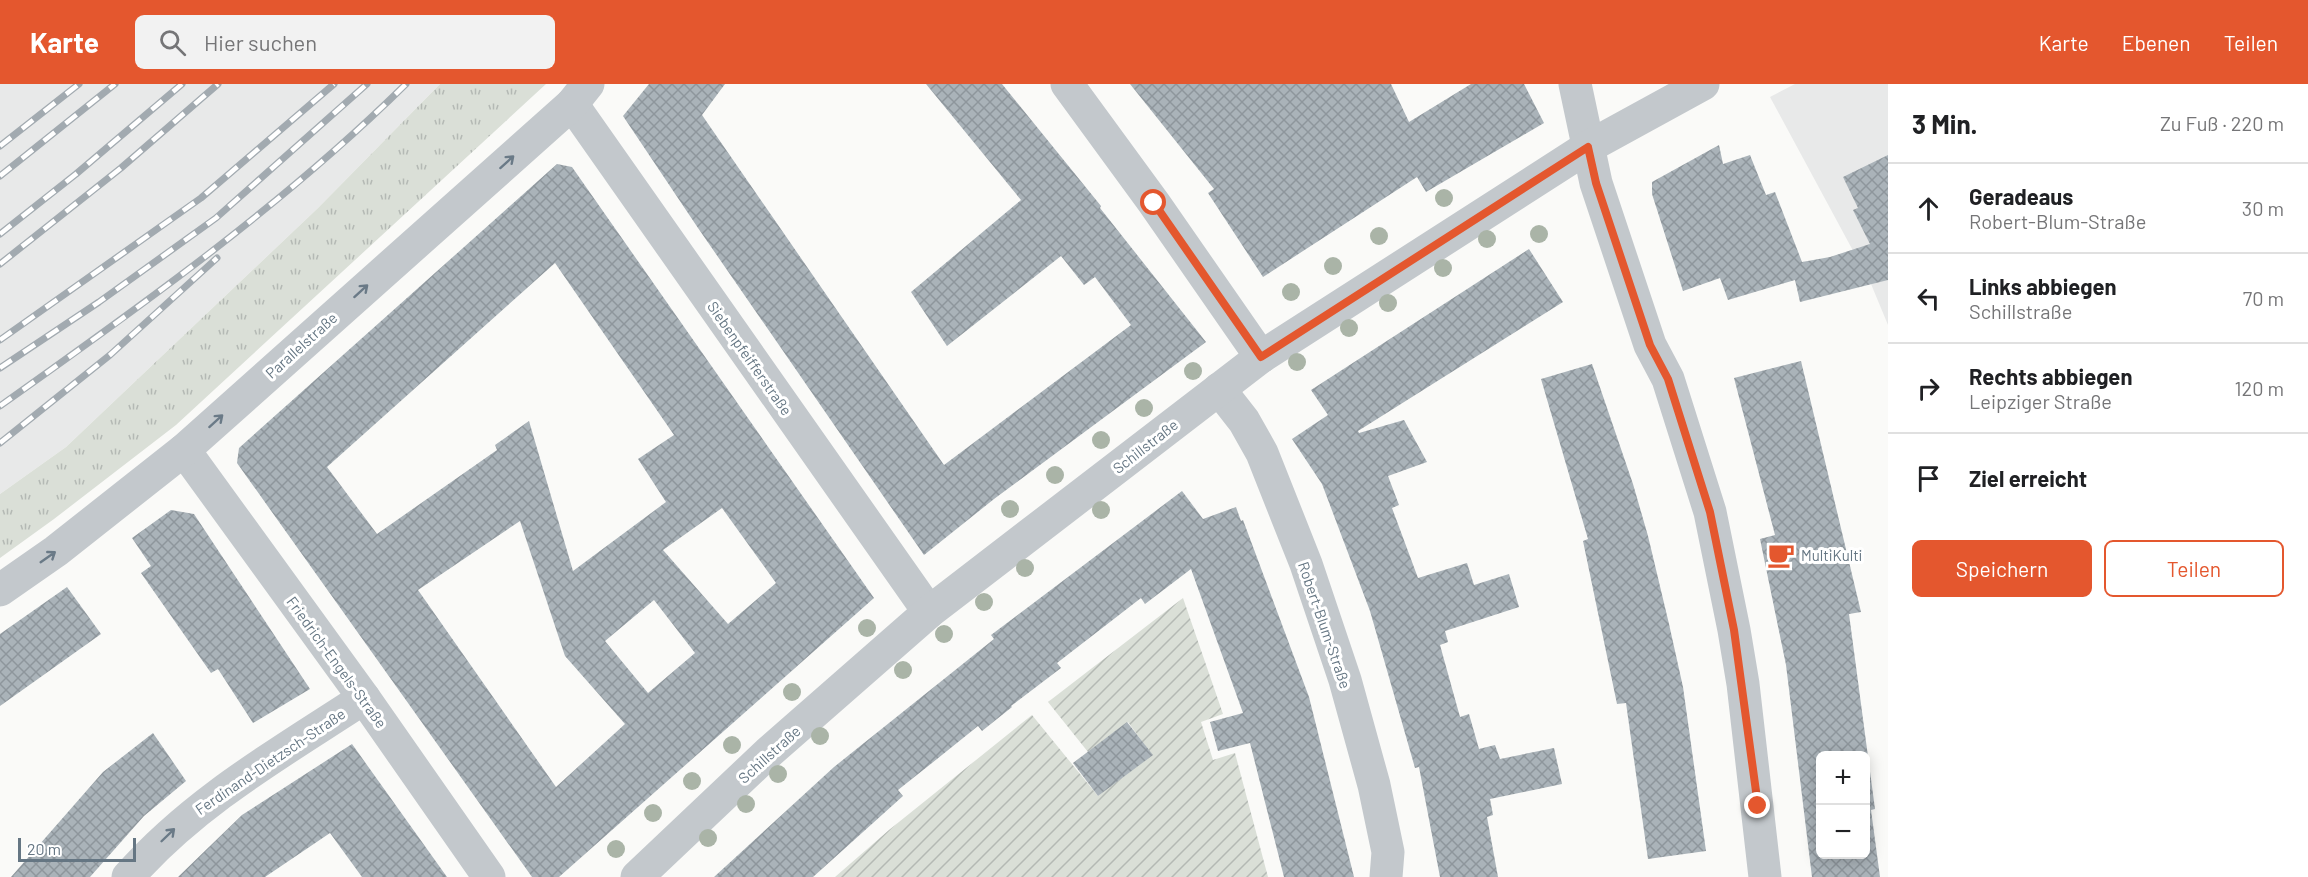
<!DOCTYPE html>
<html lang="de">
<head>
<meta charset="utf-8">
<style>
	body { margin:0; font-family:Barlow,sans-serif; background:#f2f2f2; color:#202124 }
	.controls { position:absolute; right:18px; bottom:18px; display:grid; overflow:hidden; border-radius:9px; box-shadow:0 3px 15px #0003 }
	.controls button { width:54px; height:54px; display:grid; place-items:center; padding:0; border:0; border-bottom:2px solid #e0e0e0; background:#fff; color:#202124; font:30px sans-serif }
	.scale { position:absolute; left:18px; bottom:15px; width:118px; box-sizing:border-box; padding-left:6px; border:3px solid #657683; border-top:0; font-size:16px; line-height:21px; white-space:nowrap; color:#657683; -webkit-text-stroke:4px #fff; paint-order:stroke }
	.stop { position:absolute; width:18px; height:18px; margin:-14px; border:4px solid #e4572e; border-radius:50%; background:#fff }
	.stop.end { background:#e4572e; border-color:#fff; box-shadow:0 2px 6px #0008 }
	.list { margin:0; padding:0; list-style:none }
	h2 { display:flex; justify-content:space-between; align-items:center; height:78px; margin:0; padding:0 24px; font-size:26px }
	h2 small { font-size:20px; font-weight:400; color:#757577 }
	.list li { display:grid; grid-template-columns:39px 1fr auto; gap:18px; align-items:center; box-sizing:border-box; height:90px; padding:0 24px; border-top:2px solid #e0e0e0 }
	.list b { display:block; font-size:22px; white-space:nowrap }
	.list p { margin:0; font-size:20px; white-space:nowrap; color:#757577 }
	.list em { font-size:20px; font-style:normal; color:#757577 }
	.actions { display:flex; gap:12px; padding:18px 24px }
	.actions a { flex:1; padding:14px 0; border:2px solid #e4572e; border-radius:9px; text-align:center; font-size:21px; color:#e4572e }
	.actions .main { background:#e4572e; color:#fff }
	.icon { flex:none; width:33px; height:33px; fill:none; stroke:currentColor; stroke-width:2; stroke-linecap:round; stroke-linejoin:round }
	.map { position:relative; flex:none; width:1888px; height:793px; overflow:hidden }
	header { display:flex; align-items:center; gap:36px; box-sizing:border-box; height:84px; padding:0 30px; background:#e4572e; color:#fff }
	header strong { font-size:28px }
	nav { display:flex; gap:33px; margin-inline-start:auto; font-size:21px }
	.search { width:420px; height:54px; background:#f2f2f2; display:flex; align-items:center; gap:15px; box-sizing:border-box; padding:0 21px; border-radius:9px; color:#757577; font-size:22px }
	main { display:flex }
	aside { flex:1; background:#fff }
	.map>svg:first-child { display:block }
</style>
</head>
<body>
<header>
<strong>Karte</strong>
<div class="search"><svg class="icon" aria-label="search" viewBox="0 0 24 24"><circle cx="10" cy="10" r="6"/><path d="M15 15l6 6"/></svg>Hier suchen</div>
<nav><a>Karte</a><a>Ebenen</a><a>Teilen</a></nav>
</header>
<main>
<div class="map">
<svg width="1888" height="793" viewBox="0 0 1888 793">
	<defs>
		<pattern id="grass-tufts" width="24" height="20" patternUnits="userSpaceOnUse" patternTransform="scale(1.5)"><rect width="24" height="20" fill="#dadfd7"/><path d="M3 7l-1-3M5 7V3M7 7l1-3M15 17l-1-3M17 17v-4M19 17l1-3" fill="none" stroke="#b4b9b4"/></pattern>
		<pattern id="garden-furrows" width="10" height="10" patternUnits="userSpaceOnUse" patternTransform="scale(1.5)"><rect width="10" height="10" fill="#dadfd7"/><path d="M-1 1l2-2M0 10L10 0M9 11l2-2" fill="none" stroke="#b4b9b4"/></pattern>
		<pattern id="building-cross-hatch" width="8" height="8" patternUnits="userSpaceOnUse" patternTransform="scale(1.5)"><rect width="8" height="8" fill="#aab3b9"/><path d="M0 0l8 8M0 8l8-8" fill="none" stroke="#8e969c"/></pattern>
	</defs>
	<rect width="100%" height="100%" fill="#fafaf8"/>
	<g fill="#e8e9e9">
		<path d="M0,0h440l-122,124 -252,239 -66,47z"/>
		<path d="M1795,0h93v241l-17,-41 -101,-187z"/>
	</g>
	<path fill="url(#grass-tufts)" d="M440,0h106l-370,341 -122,94 -54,39v-64l66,-47 252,-239z"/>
	<path fill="url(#garden-furrows)" d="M1183,514l40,116 -22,8 12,38 22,-7 33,124h-433l54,-47 143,-115 66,81 54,-41 -24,-33 -40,30 -40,-50z"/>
	<g fill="url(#building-cross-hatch)" fill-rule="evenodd">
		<path d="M649,0h76l-23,31 242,350 187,-140 -36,-48 -11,8 -23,-29 -114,90 -36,-54 110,-92 -95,-116h76l99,122 -1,2 106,134 -212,157 -70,56 -226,-327 -75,-112z"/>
		<path d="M1130,0h261l18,38 62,-38h53l20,39 -118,69 -9,-15 -154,100 -55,-84 6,-4z"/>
		<path d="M1719,61l4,19 27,-9 16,40 9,-3 27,70 28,-5 40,-13 -17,-34 5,-2 -15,-31 45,-22v125l-88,22 -5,-22 -67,20 -8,-22 -37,13 -31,-97v-12z"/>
		<path d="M557,80l15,3 302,431 -315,279h-27l-295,-414 2,-15zM555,179l119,172 -36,24 28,43 -93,69 -44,-150 -34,24 2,5 -120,84 -50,-67zM722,424l54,75 -48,41 -65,-74zM520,437l45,135 60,68 -69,63 -138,-197zM654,516l41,53 -47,40 -43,-52z"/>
		<path d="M1529,165l34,53 -205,129 1,2 45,-13 23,42 -39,14 11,29 -7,3 26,70 49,-15 7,22 35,-11 10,33 -74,24 3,11 -8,3 20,72 9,-3 10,35 16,-4 5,14 54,-11 8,36 -72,15 3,16 -6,2 11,60h-58l-21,-110 -4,1 -45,-157 -48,-127 -30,-45 36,-24 -17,-25z"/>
		<path d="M1801,277l60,251 -12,2 26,195 -4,1 9,67h-68l-26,-212 -26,-126 15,-4 -41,-157zM1821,672h45v99h-45z"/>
		<path d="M1592,280l41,120 15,52 21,88 14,63 23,164 -58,8 -22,-156 -9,1 -34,-163 5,-2 -47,-160z"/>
		<path d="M1182,407l21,28 33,-12 5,14 2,-1 66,177 45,180h-70l-34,-134 -32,8 -8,-29 33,-9 -52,-144 -46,35 -4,-6 -84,65 4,5 -50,38 1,1 -30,24 -4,-5 -41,33 -39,31 5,6 -90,81h-99l120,-110 160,-128 -3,-4z"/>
		<path d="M171,426l23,4 116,175 -57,34 -35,-54 -7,4 -70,-100 10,-7 -19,-28z"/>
		<path d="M67,503l34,47 -101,72v-72z"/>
		<path d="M1127,638l26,33 -55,41 -25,-33z"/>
		<path d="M153,649l33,48 -42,35 -54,61h-79l92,-105z"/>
		<path d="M352,660l95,133h-85l-32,-44 -65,44h-87l64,-62z"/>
	</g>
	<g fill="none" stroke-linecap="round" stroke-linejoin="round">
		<g stroke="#c3c8cc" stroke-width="33">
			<path d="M1067,0l87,119 107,154"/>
			<path d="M1575,0l21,99 54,162 18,34 42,133 24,118 9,54 22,193"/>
			<path d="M572,20l357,508"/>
			<path d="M1219,305l25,32 18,32 44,111 39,116 29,105 14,67 -2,25"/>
			<path d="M184,366l180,248 125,179"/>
			<path d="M0,506l56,-39 128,-101 388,-346 16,-20"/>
			<path d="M128,793c67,-76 152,-124 236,-179"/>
			<path d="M637,793l131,-124 161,-141 332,-255 327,-210 115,-63"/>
		</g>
		<defs>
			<g id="rail">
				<path d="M0,62l79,-62"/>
				<path d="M0,92l115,-92"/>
				<path d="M0,150l76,-60 106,-90"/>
				<path d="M0,180l121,-96 97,-84"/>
				<path d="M0,256l201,-142 133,-114"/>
				<path d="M0,284l99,-66 117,-84 151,-134"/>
				<path d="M0,322c141,-100 282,-200 406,-322"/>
				<path d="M0,359l110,-88 107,-97"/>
			</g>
		</defs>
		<use href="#rail" stroke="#a2aab0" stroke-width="7"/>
		<use href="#rail" stroke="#fff" stroke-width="4.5" stroke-dasharray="14" stroke-linecap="butt"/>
	</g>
	<g fill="#aab4a7">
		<circle cx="1444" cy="114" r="9"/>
		<circle cx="1539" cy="150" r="9"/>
		<circle cx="1379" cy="152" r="9"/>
		<circle cx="1487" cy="155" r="9"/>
		<circle cx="1333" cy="182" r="9"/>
		<circle cx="1443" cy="184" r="9"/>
		<circle cx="1291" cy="208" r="9"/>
		<circle cx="1388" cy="219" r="9"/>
		<circle cx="1349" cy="244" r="9"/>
		<circle cx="1297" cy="278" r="9"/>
		<circle cx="1193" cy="287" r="9"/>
		<circle cx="1144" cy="324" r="9"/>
		<circle cx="1101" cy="356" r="9"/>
		<circle cx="1055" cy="391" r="9"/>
		<circle cx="1010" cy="425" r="9"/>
		<circle cx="1101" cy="426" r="9"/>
		<circle cx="1025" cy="484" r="9"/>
		<circle cx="984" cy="518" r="9"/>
		<circle cx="867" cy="544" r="9"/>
		<circle cx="944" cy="550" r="9"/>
		<circle cx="903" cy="586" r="9"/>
		<circle cx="792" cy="608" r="9"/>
		<circle cx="820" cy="652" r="9"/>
		<circle cx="732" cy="661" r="9"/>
		<circle cx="778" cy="690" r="9"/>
		<circle cx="692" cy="697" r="9"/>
		<circle cx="746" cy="720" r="9"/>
		<circle cx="653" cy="729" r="9"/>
		<circle cx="708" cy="754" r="9"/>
		<circle cx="616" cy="765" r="9"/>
	</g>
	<defs><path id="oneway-shaft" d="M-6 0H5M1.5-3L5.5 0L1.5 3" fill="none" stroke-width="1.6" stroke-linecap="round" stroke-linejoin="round" transform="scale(1.5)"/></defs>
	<g stroke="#6a7a87">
		<use href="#oneway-shaft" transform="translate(507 78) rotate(-42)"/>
		<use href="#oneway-shaft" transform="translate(361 207) rotate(-42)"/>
		<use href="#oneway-shaft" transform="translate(216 337) rotate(-42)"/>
		<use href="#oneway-shaft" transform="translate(48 473) rotate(-35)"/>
		<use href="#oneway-shaft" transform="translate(168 751) rotate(-44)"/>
	</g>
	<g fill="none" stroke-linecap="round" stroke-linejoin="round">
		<path stroke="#e4572e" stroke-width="8" d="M1154,119l107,154 327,-210 8,36 54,162 18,34 42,133 24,118 24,176"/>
	</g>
	<defs>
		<symbol id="cafe-bare" viewBox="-9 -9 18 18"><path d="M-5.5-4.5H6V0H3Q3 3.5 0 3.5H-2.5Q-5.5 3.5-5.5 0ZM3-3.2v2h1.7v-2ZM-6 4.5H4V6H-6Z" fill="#e4572e" stroke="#fff" stroke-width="2.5" paint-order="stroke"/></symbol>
	</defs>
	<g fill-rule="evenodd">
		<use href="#cafe-bare" x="1762" y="452" width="38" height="38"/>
	</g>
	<g text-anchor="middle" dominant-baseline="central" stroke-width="6" stroke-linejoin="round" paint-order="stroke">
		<g font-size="15" fill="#657683" stroke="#fff">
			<text transform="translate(301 261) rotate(-42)">Parallelstraße</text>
			<text transform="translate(750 274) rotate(55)">Siebenpfeifferstraße</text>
			<text transform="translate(1145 362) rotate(-38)">Schillstraße</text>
			<text transform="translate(1325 541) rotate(71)">Robert-Blum-Straße</text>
			<text transform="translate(337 578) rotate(54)">Friedrich-Engels-Straße</text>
			<text transform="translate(769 670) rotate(-42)">Schillstraße</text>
			<text transform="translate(270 677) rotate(-34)">Ferdinand-Dietzsch-Straße</text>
		</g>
		<g font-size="15" fill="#657683" stroke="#fff" text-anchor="start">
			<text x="1801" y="471">MultiKulti</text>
		</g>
	</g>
</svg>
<div class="controls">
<button>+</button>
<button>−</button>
</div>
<div class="scale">20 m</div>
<div class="stop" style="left:1154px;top:119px"></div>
<div class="stop end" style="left:1758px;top:722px"></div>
</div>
<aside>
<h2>3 Min.<small>Zu Fuß · 220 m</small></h2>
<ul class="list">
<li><svg class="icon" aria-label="ahead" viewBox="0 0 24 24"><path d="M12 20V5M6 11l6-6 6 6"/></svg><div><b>Geradeaus</b><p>Robert-Blum-Straße</p></div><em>30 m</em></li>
<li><svg class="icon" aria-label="left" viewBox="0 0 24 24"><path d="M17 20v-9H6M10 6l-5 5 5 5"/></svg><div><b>Links abbiegen</b><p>Schillstraße</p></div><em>70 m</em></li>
<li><svg class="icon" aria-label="right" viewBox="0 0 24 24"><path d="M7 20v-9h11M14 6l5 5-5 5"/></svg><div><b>Rechts abbiegen</b><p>Leipziger Straße</p></div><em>120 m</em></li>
<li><svg class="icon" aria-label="arrive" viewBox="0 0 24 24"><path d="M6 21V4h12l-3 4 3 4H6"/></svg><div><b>Ziel erreicht</b></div></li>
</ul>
<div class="actions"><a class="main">Speichern</a><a>Teilen</a></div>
</aside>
</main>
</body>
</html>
